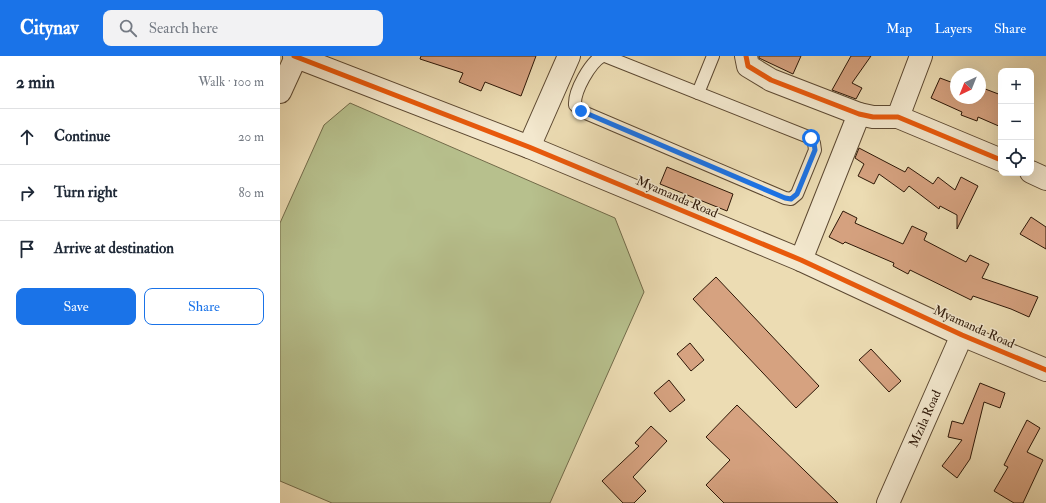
<!DOCTYPE html>
<html lang="en">
<head>
<meta charset="utf-8">
<style>
	body { margin:0; font-family:"IM FELL Double Pica",serif; background:#f2f2f3; color:#1f2937 }
	.controls { position:absolute; right:12px; top:12px; display:grid; overflow:hidden; border-radius:8px; box-shadow:0 4px 16px #0002 }
	.controls button { width:36px; height:36px; display:grid; place-items:center; padding:0; border:0; border-bottom:1px solid #e0e1e3; background:#fff; color:#1f2937; font:20px sans-serif }
	.compass { position:absolute; left:670px; top:12px; width:36px; height:36px; border-radius:50%; background:#fff; box-shadow:0 4px 16px #0002; rotate:223deg }
	.stop { position:absolute; width:12px; height:12px; margin:-9px; border:3px solid #1a73e8; border-radius:50%; background:#fff }
	.stop.end { background:#1a73e8; border-color:#fff; box-shadow:0 1px 4px #0008 }
	.list { margin:0; padding:0; list-style:none }
	h2 { display:flex; justify-content:space-between; align-items:center; height:52px; margin:0; padding:0 16px; font-size:17px }
	h2 small { font-size:13px; font-weight:400; color:#747a83 }
	.list li { display:grid; grid-template-columns:26px 1fr auto; gap:12px; align-items:center; box-sizing:border-box; height:56px; padding:0 16px; border-top:1px solid #e0e1e3 }
	.list b { display:block; font-size:15px; white-space:nowrap }
	.list em { font-size:13px; font-style:normal; color:#747a83 }
	.actions { display:flex; gap:8px; padding:12px 16px }
	.actions a { flex:1; padding:9px 0; border:1px solid #1a73e8; border-radius:8px; text-align:center; font-size:14px; color:#1a73e8 }
	.actions .main { background:#1a73e8; color:#fff }
	.icon { flex:none; width:22px; height:22px; fill:none; stroke:currentColor; stroke-width:2; stroke-linecap:round; stroke-linejoin:round }
	.map { position:relative; flex:none; width:766px; height:447px; overflow:hidden }
	header { display:flex; align-items:center; gap:24px; box-sizing:border-box; height:56px; padding:0 20px; background:#1a73e8; color:#fff }
	header strong { font-size:19px }
	nav { display:flex; gap:22px; margin-inline-start:auto; font-size:14px }
	.search { width:280px; height:36px; background:#f2f2f3; display:flex; align-items:center; gap:10px; box-sizing:border-box; padding:0 14px; border-radius:8px; color:#747a83; font-size:15px }
	main { display:flex }
	aside { flex:1; background:#fff }
	.map>svg:first-child { display:block }
</style>
</head>
<body>
<header>
<strong>Citynav</strong>
<div class="search"><svg class="icon" aria-label="search" viewBox="0 0 24 24"><circle cx="10" cy="10" r="6"/><path d="M15 15l6 6"/></svg>Search here</div>
<nav><a>Map</a><a>Layers</a><a>Share</a></nav>
</header>
<main>
<aside>
<h2>2 min<small>Walk · 100 m</small></h2>
<ul class="list">
<li><svg class="icon" aria-label="ahead" viewBox="0 0 24 24"><path d="M12 20V5M6 11l6-6 6 6"/></svg><div><b>Continue</b></div><em>20 m</em></li>
<li><svg class="icon" aria-label="right" viewBox="0 0 24 24"><path d="M7 20v-9h11M14 6l5 5-5 5"/></svg><div><b>Turn right</b></div><em>80 m</em></li>
<li><svg class="icon" aria-label="arrive" viewBox="0 0 24 24"><path d="M6 21V4h12l-3 4 3 4H6"/></svg><div><b>Arrive at destination</b></div></li>
</ul>
<div class="actions"><a class="main">Save</a><a>Share</a></div>
</aside>
<div class="map">
<svg width="766" height="447" viewBox="0 0 766 447">
	<rect width="100%" height="100%" fill="#ecdcb3"/>
	<filter id="stains"><feTurbulence type="fractalNoise" baseFrequency=".005" numOctaves="4"/><feColorMatrix values="0 0 0 0 .2 0 0 0 0 .09 0 0 0 0 .02 0 0 0 .5 -.17"/></filter>
	<radialGradient id="worn" r=".72"><stop offset=".6" stop-color="#630" stop-opacity="0"/><stop offset="1" stop-color="#630" stop-opacity=".3"/></radialGradient>
	<path fill="#b7c08d" stroke="#726b4a" d="M70,47l265,115 29,74 -94,211h-218l-52,-22v-258l44,-98z"/>
	<g fill="#d6a280" stroke="#2c1606">
		<path d="M141,0h115l-15,40 -36,-14 -4,9 -22,-9 4,-9 -43,-14z"/>
		<path d="M479,0h42l-8,18 -34,-16z"/>
		<path d="M571,0h20l-19,27 10,5 -6,11 -24,-9z"/>
		<path d="M660,22l16,6v14h24v-11l21,8v32l-23,-10 -1,4 -16,-6 1,-3 -31,-14z"/>
		<path d="M579,92l46,24 3,-5 25,17 5,-7 17,13 6,-13 17,9 -21,43v-14l-17,-9 -1,3 -30,-23 -5,6 -25,-18 -5,10 -16,-8 6,-12 -9,-6z"/>
		<path d="M387,111l66,27 -6,17 -67,-27z"/>
		<path d="M563,155l14,7 -2,5 48,21 9,-18 15,7 -3,7 42,22 4,-7 19,9 -7,14 56,19 -9,20 -18,-8 -38,-13 -2,4 -61,-30 -2,4 -15,-8 1,-3 -49,-21 -2,2 -14,-7z"/>
		<path d="M751,161l15,10v22l-26,-15z"/>
		<path d="M436,221l103,109 -23,22 -103,-109z"/>
		<path d="M410,287l14,17 -13,11 -14,-17z"/>
		<path d="M591,293l30,32 -12,11 -30,-32z"/>
		<path d="M389,324l16,20 -15,12 -16,-19z"/>
		<path d="M700,327l25,10 -5,15 -16,-6 -14,57 -13,19 -15,-12 20,-26 -14,-3 4,-16 11,3z"/>
		<path d="M457,349l101,98h-114l-18,-18 24,-25 -24,-23z"/>
		<path d="M747,364l13,8 -13,24 16,8 -20,43h-9l-20,-12 14,-24 -4,-2z"/>
		<path d="M371,370l16,15 -34,36 13,14 -12,12h-11l-21,-22 37,-35 -4,-3z"/>
	</g>
	<g fill="none" stroke-linecap="round" stroke-linejoin="round">
		<defs>
			<g id="service">
				<path d="M322,0c-12,7 -28,35 -27,49l6,6 204,87 6,1 6,-5 18,-44 -1,-7 -3,-5 -206,-82"/>
				<path d="M418,37l15,-37"/>
			</g>
			<g id="minor">
				<path d="M14,0l235,91 272,113 161,75 84,35"/>
				<path d="M466,0l2,10 23,14 88,34 14,3h25l103,43"/>
				<path d="M0,36l16,-35"/>
				<path d="M618,61l23,-61"/>
				<path d="M249,91l40,-91"/>
				<path d="M751,116l15,7"/>
				<path d="M521,204l58,-146"/>
				<path id="s1" d="M608,447l74,-168"/>
			</g>
		</defs>
		<use href="#service" stroke="#5c4831" stroke-width="14"/>
		<use href="#minor" stroke="#5c4831" stroke-width="24"/>
		<use href="#service" stroke="#f3e8ce" stroke-width="12"/>
		<use href="#minor" stroke="#f3e8ce" stroke-width="22"/>
		<defs>
			<g id="cycleway">
				<path d="M14,0l235,91 272,113 161,75 84,35"/>
				<path d="M466,0l2,10 23,14 88,34 14,3h25l103,43"/>
			</g>
		</defs>
		<use href="#cycleway" stroke="#f3e8ce" stroke-width="8"/>
		<use href="#cycleway" stroke="#e8590c" stroke-width="5"/>
	</g>
	<g fill="none" stroke-linecap="round" stroke-linejoin="round">
		<path stroke="#1a73e8" stroke-width="5" d="M301,55l204,87 6,1 6,-5 18,-44 -1,-7 -3,-5"/>
	</g>
	<g text-anchor="middle" dominant-baseline="central" stroke-width="3" stroke-linejoin="round" paint-order="stroke">
		<g font-size="13" fill="#2c1606" stroke="#f3e8ce">
			<text transform="translate(397 141) rotate(23)">Myamanda Road</text>
			<text transform="translate(694 271) rotate(24)">Myamanda Road</text>
			<text stroke="none"><textPath href="#s1" startOffset="92">Mzila Road</textPath></text>
		</g>
	</g>
	<rect width="100%" height="100%" filter="url(#stains)"/>
	<rect width="100%" height="100%" fill="url(#worn)"/>
</svg>
<div class="controls">
<button>+</button>
<button>−</button>
<button><svg class="icon" aria-label="locate" viewBox="0 0 24 24"><circle cx="12" cy="12" r="6"/><path d="M12 2v4M12 18v4M2 12h4M18 12h4"/></svg></button>
</div>
<svg class="compass" viewBox="-18 -18 36 36"><path d="M0-13l5 13h-10z" fill="#e53935"/><path d="M0 13l5-13h-10z" fill="#747a83"/></svg>
<div class="stop" style="left:531px;top:82px"></div>
<div class="stop end" style="left:301px;top:55px"></div>
</div>
</main>
</body>
</html>
